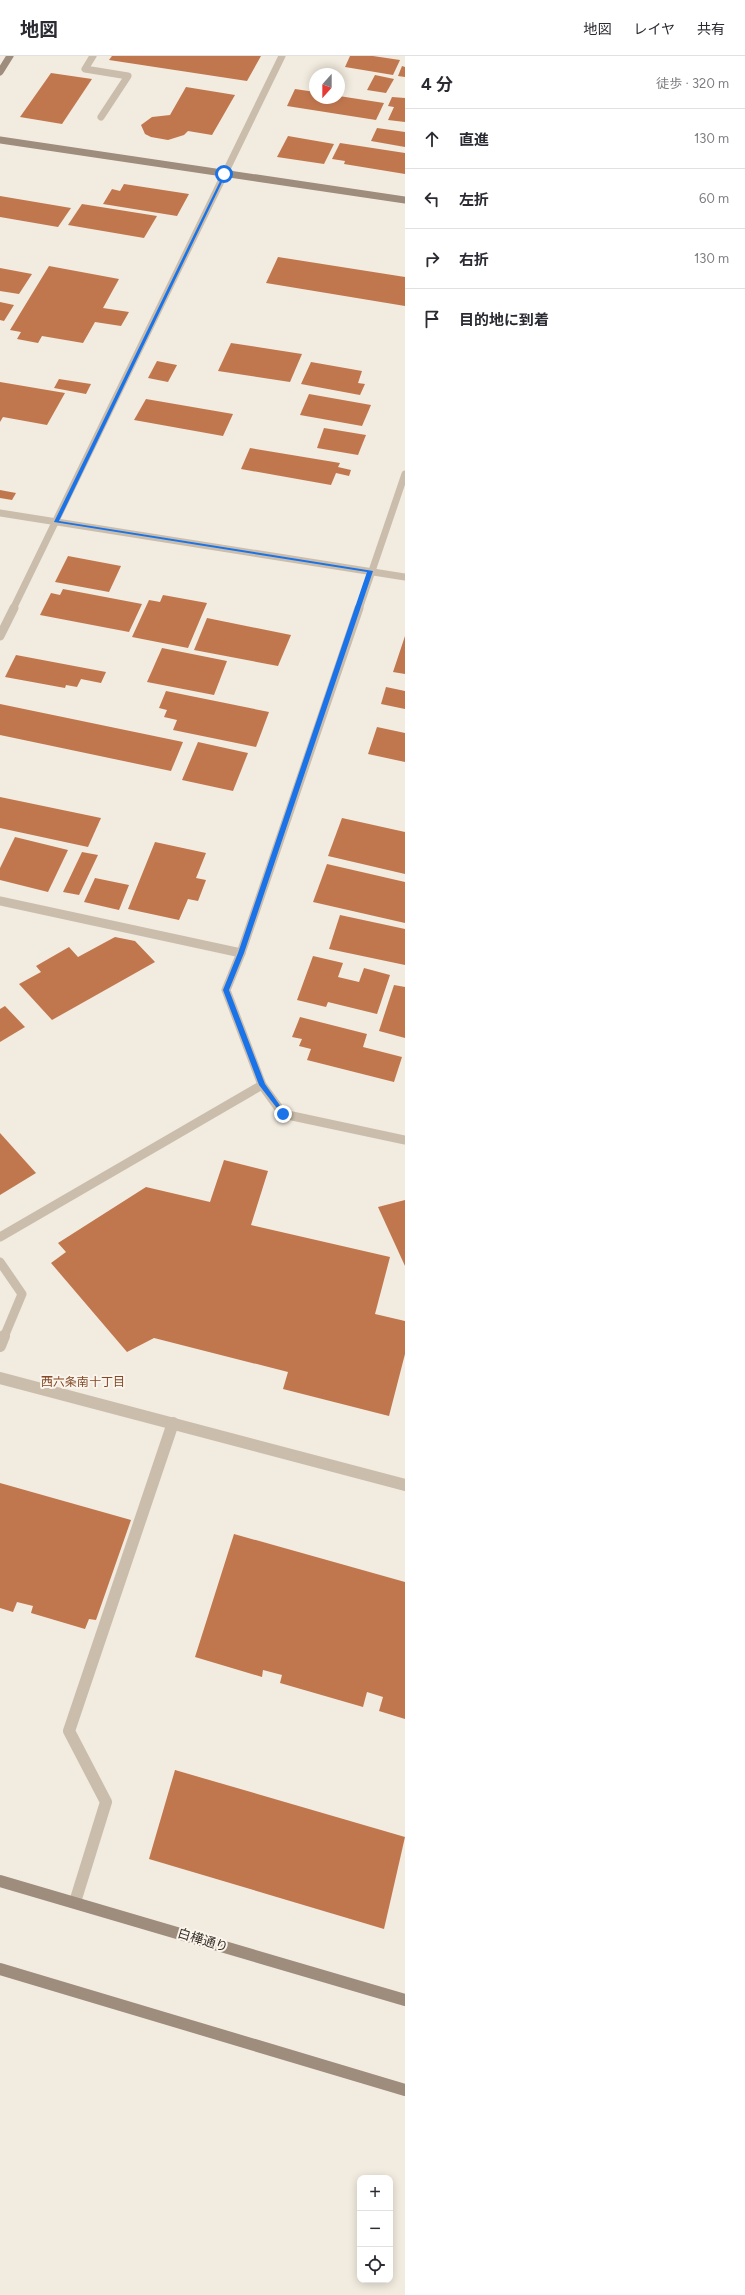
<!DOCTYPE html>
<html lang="ja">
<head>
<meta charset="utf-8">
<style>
	body { margin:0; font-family:Figtree,"Noto Sans JP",sans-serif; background:#f2f2f3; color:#2b2b33 }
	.controls { position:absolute; right:12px; bottom:12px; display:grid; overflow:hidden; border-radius:8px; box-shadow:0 2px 10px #0003 }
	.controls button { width:36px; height:36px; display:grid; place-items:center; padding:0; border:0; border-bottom:1px solid #e1e1e2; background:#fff; color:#2b2b33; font:20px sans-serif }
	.compass { position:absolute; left:309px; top:12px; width:36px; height:36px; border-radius:50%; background:#fff; box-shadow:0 2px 10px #0003; rotate:201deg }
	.stop { position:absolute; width:12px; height:12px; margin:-9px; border:3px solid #1a73e8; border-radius:50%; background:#fff }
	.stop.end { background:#1a73e8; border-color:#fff; box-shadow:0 1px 4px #0008 }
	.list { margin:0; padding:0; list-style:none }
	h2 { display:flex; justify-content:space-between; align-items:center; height:52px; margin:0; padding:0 16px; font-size:17px }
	h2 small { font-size:13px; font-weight:400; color:#7c7c81 }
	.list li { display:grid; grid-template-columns:26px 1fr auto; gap:12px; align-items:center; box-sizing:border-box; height:60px; padding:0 16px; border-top:1px solid #e1e1e2 }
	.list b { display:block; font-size:15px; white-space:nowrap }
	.list em { font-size:13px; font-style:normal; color:#7c7c81 }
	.icon { flex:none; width:22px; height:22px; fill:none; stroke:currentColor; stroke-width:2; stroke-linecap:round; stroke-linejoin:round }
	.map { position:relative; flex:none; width:405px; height:2239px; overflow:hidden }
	header { display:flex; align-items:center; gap:24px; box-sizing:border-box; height:56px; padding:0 20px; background:#fff; border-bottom:1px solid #e1e1e2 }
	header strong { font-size:19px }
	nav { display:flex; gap:22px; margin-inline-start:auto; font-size:14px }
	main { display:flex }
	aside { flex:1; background:#fff }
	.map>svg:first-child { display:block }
</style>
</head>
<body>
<header>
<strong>地図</strong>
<nav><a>地図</a><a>レイヤ</a><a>共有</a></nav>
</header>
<main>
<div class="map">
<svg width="405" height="2239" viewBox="0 0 405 2239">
	<rect width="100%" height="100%" fill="#f2ebdf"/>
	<g fill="#c1774e">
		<path d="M112,0h149l-14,25 -138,-21z"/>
		<path d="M350,0h23l27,4 -7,15 -48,-8z"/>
		<path d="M402,10l3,1v10l-7,-1z"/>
		<path d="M51,17l41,6 -30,45 -42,-7z"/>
		<path d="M375,19l19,4 -8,14 -19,-3z"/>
		<path d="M186,31l49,8 -23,40 -24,-4 -4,4 -16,5 -17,-3 -6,-3 -4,-9 11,-8 18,-2z"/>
		<path d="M295,33l20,3v6h24v-2l45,7 -8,17 -89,-14z"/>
		<path d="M392,41l13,1v24l-17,-2 6,-13 -6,-1z"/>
		<path d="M377,72l28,4v15l-34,-6z"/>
		<path d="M288,80l46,8 -10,20 -47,-7z"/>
		<path d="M340,87l65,10v21l-61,-10 1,-3 -13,-2z"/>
		<path d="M124,128l65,10 -12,22 -74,-12 9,-15 8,2z"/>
		<path d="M0,140l71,12 -13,19 -58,-10z"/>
		<path d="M82,148l75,12 -13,22 -76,-13z"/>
		<path d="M278,201l127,20v29l-139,-23z"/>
		<path d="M49,210l70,13 -16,29 26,4 -8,14 -26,-4 -12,21 -41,-7 -4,7 -21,-4 4,-7 -11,-2z"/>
		<path d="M0,212l32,6 -13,20 -19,-3z"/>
		<path d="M0,246l14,3 -10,16 -4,-1z"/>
		<path d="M231,287l71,11 -12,28 -72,-11z"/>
		<path d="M157,305l20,4 -9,17 -20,-4z"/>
		<path d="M311,306l51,9 -4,12 7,1 -5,11 -59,-11z"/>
		<path d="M59,323l32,5 -5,10 -32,-6z"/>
		<path d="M0,326l65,11 -18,32 -44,-8 -3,5z"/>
		<path d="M309,338l62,11 -9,21 -62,-11z"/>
		<path d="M146,343l87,15 -10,22 -89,-16z"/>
		<path d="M324,372l42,7 -8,20 -41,-7z"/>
		<path d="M250,392l90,15 -2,4 13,3 -2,6 -13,-3 -5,12 -90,-16z"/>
		<path d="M0,434l16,3 -4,7 -12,-2z"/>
		<path d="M68,500l53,10 -12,26 -54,-10z"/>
		<path d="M63,533l79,15 -13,28 -89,-17 11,-22 9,2z"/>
		<path d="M163,539l44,8 -19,45 -56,-11 17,-37 11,2z"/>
		<path d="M207,562l84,17 -13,31 -84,-16z"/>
		<path d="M405,580v38l-12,-2z"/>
		<path d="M162,592l65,13 -13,34 -67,-13z"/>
		<path d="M16,599l90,17 -5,11 -20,-4 -4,8 -11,-2 -1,3 -60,-11z"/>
		<path d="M386,631l19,4v18l-24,-5z"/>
		<path d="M166,635l103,21 -13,35 -83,-17 4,-10 -13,-3 3,-7 -8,-2z"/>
		<path d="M0,648l183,38 -12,29 -171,-36z"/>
		<path d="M377,671l28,6v29l-37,-8z"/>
		<path d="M198,686l50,11 -15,38 -51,-11z"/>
		<path d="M0,741l101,21 -13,29 -88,-19z"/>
		<path d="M342,762l63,14v42l-77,-18z"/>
		<path d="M15,781l53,13 -20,42 -48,-12v-12z"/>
		<path d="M155,786l51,11 -10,25 10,2 -8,21 -10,-2 -9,21 -51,-11z"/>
		<path d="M82,796l16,3 -19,40 -16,-3z"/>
		<path d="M327,808l78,18v41l-92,-21z"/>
		<path d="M95,822l34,7 -10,25 -35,-8z"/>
		<path d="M340,859l65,14v36l-76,-16z"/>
		<path d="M115,881l20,4 20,21 -103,58 -33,-36 22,-12 -5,-6 33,-19 9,10z"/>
		<path d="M313,900l30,7 -5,14 21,5 5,-14 26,7 -13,39 -49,-12 -2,5 -29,-7z"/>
		<path d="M394,929l11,2v51l-26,-7z"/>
		<path d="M5,950l20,21 -25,15v-33z"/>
		<path d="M300,961l67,17 -4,13 39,10 -8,25 -87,-22 4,-11 -12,-3 3,-7 -10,-2z"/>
		<path d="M0,1077l36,40 -36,22z"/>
		<path d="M224,1104l44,11 -17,54 139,32 -15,57 30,7v33l-16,62 -106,-27 5,-17 -134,-34 -27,14 -76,-89 15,-11 -8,-9 88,-56 64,15z"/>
		<path d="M405,1144v66l-27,-59z"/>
		<path d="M0,1427l131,37 -35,100 -7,-1 -4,10 -54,-16 2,-7 -16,-4 -4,10 -13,-4z"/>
		<path d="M234,1478l171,48v137l-26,-8 4,-14 -16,-5 -4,15 -83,-24 2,-8 -19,-5 -1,7 -67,-20z"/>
		<path d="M175,1714l230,67 -21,92 -235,-70z"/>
	</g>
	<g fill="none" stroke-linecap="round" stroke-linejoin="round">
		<path stroke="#cabdab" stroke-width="7" d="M93,0l-8,13 43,7 -27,41"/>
		<g stroke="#cabdab" stroke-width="9">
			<path d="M0,1181l262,-152"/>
			<path d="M0,1206l22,32 -18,43"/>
		</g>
		<g stroke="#cabdab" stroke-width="12">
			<path d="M0,1290l4,-10"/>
			<path d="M0,1322l405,107"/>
			<path d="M75,1846l31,-100 -37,-71 104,-308"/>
		</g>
		<g stroke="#cabdab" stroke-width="7">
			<path d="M0,457l405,64"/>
			<path d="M13,553l269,-553"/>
			<path d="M359,553l46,-135"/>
		</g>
		<g stroke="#cabdab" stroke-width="9">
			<path d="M0,580l14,-28"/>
			<path d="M0,845l241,52 118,-345"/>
			<path d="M241,897l-15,37 36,95 21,29 122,26"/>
		</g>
		<g stroke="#9e8c7c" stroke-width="7">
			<path d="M0,16l10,-16"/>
			<path d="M0,84l405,60"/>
		</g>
		<g stroke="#9e8c7c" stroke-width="12">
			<path d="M0,1825l405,119"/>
			<path d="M0,1913l405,121"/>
		</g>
	</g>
	<path fill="#1a73e8" d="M224,117l2,1 -167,347 314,50 -129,382 -15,37 36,94 21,30 -3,2 -24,-31 -36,-95 15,-37 129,-381 -313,-50z"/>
	<g text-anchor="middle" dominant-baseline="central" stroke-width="4" stroke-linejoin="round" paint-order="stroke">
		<g font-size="12" fill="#844726" stroke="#faf5ec">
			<text x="83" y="1326">西六条南十丁目</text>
		</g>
		<g font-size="13" fill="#38302a" stroke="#faf5ec">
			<text transform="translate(203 1884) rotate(17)">白樺通り</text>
		</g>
	</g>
</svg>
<div class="controls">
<button>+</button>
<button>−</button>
<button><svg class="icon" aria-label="locate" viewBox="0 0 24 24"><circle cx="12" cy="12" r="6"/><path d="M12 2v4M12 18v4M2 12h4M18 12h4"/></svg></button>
</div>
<svg class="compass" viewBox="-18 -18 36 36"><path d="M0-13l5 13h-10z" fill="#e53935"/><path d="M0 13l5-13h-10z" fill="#7c7c81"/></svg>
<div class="stop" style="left:224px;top:118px"></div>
<div class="stop end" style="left:283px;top:1058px"></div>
</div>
<aside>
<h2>4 分<small>徒歩 · 320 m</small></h2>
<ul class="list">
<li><svg class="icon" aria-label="ahead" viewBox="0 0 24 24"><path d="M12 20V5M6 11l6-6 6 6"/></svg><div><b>直進</b></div><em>130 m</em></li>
<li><svg class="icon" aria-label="left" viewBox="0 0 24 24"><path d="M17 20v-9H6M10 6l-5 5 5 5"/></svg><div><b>左折</b></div><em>60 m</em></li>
<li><svg class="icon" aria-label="right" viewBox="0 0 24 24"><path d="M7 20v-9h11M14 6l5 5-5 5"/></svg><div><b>右折</b></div><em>130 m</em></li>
<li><svg class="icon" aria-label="arrive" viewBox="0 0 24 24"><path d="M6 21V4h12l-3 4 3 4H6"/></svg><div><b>目的地に到着</b></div></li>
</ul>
</aside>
</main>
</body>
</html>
